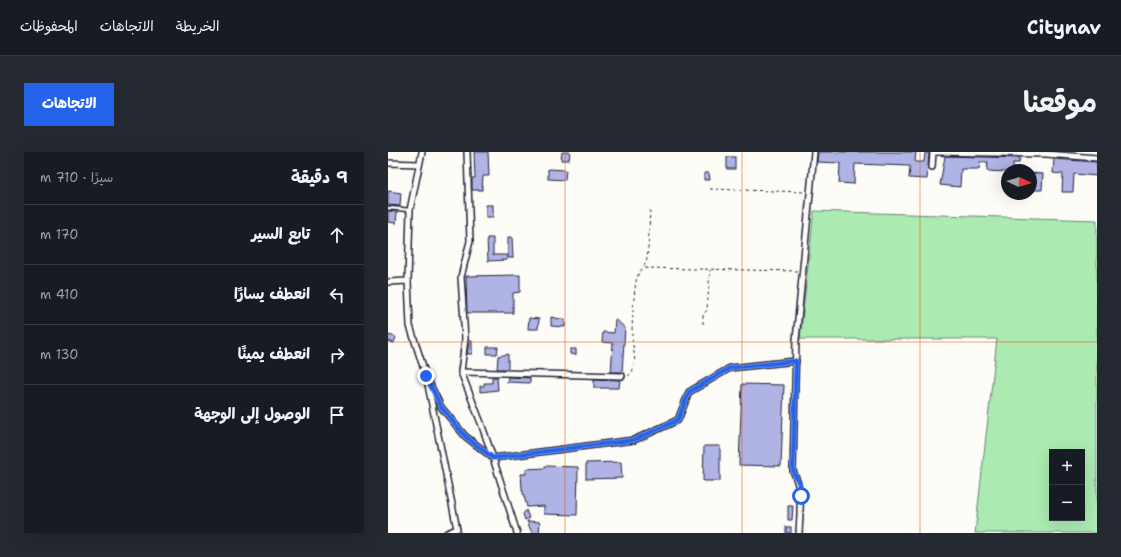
<!DOCTYPE html>
<html lang="ar">
<head>
<meta charset="utf-8">
<style>
	body { margin:0; font-family:"Shantell Sans","Playpen Sans Arabic",sans-serif; background:#242831; color:#f1f3f6; direction:rtl }
	.controls { position:absolute; right:12px; bottom:12px; display:grid; overflow:hidden; border-radius:0px; box-shadow:0 4px 16px #0002 }
	.controls button { width:36px; height:36px; display:grid; place-items:center; padding:0; border:0; border-bottom:1px solid #363941; background:#171b24; color:#f1f3f6; font:20px sans-serif }
	.compass { position:absolute; left:613px; top:12px; width:36px; height:36px; border-radius:50%; background:#171b24; box-shadow:0 4px 16px #0002; rotate:94deg }
	.stop { position:absolute; width:12px; height:12px; margin:-9px; border:3px solid #2563eb; border-radius:50%; background:#fff }
	.stop.end { background:#2563eb; border-color:#fff; box-shadow:0 1px 4px #0008 }
	.list { margin:0; padding:0; list-style:none }
	h2 { display:flex; justify-content:space-between; align-items:center; height:52px; margin:0; padding:0 16px; font-size:17px }
	h2 small { font-size:13px; font-weight:400; color:#9ea1a6 }
	.list li { display:grid; grid-template-columns:26px 1fr auto; gap:12px; align-items:center; box-sizing:border-box; height:60px; padding:0 16px; border-top:1px solid #363941 }
	.list b { display:block; font-size:15px; white-space:nowrap }
	.list em { font-size:13px; font-style:normal; color:#9ea1a6 }
	.icon { flex:none; width:22px; height:22px; fill:none; stroke:currentColor; stroke-width:2; stroke-linecap:round; stroke-linejoin:round }
	.map { position:relative; flex:none; width:709px; height:381px; overflow:hidden; direction:ltr; border-radius:0px }
	header { display:flex; align-items:center; gap:24px; box-sizing:border-box; height:56px; padding:0 20px; background:#171b24; border-bottom:1px solid #363941 }
	header strong { font-size:19px }
	nav { display:flex; gap:22px; margin-inline-start:auto; font-size:14px }
	.intro { display:flex; align-items:center; justify-content:space-between; box-sizing:border-box; height:96px; padding:0 24px }
	h1 { margin:0; font-size:28px }
	.button { padding:10px 18px; border-radius:0px; background:#2563eb; color:#fff; font-size:14px; font-weight:700 }
	main { display:flex; gap:24px; padding:0 24px }
	aside { flex:1; background:#171b24; border-radius:0px; box-shadow:0 4px 16px #0002 }
	.map>svg:first-child { display:block }
</style>
</head>
<body>
<header>
<strong>Citynav</strong>
<nav><a>الخريطة</a><a>الاتجاهات</a><a>المحفوظات</a></nav>
</header>
<div class="intro"><h1>موقعنا</h1><a class="button">الاتجاهات</a></div>
<main>
<div class="map">
<svg width="709" height="381" viewBox="0 0 709 381">
	<rect width="100%" height="100%" fill="#fdfcf7"/>
	<filter id="ink" filterUnits="userSpaceOnUse"><feTurbulence type="fractalNoise" baseFrequency=".025" numOctaves="2"/><feDisplacementMap in="SourceGraphic" scale="8" xChannelSelector="R" yChannelSelector="G"/><feConvolveMatrix kernelMatrix="1 2 1 2 8 2 1 2 1" color-interpolation-filters="sRGB"/></filter>
	<g filter="url(#ink)">
		<path fill="#abeab1" stroke="#668676" fill-rule="evenodd" d="M426,59l283,9v313h-122l22,-194h-197zM664,300h30v66h-30z"/>
		<g fill="#b0b4e5" stroke="#22223b">
			<path d="M86,0h14l1,24h-6l-1,14h-10v-12h3z"/>
			<path d="M174,0h8l-1,8h-8z"/>
			<path d="M430,0h98l-1,10h9l1,-9h4l-2,26 -18,-1 1,-12 -55,-2 -1,20 -15,-1 1,-20 -23,-1z"/>
			<path d="M557,4l75,2 -1,5h-6v7h-6v2l-20,-1 1,-9h-8l-1,7h-18l-1,18 -20,-2z"/>
			<rect x="339" y="5" width="8" height="12"/>
			<path d="M666,7l43,3v14l-23,-2 -1,18h-11l1,-18 -10,-1z"/>
			<path d="M160,17l18,1 -1,10 -17,-1z"/>
			<path d="M316,21h5l1,7h-6z"/>
			<path d="M643,21l12,1 -1,16h-11z"/>
			<path d="M0,39l13,2 -1,13 -12,-1z"/>
			<rect x="98" y="53" width="7" height="12"/>
			<path d="M0,59l9,1 -1,11 -8,-1z"/>
			<path d="M120,85h4l1,21h-5z"/>
			<path d="M99,86h6v17h14v5l-19,1z"/>
			<path d="M132,123v17l-7,1v20h-46l-1,-37z"/>
			<path d="M163,165l14,3v7l-14,-1z"/>
			<path d="M141,166l10,1 -1,10h-10z"/>
			<path d="M227,167l10,9 -3,44h-11l2,-29 -11,-1 1,-10 11,1z"/>
			<path d="M0,183l8,2 -2,6 -6,-2z"/>
			<path d="M81,189h3v13h-5z"/>
			<path d="M99,195h11l-1,7h-10z"/>
			<path d="M182,197h6v6l-6,-1z"/>
			<path d="M120,202v15h-11l1,-13z"/>
			<path d="M104,225h5l1,13 -18,2v-6h4v-3h8z"/>
			<path d="M120,225l22,1v5l-23,-1z"/>
			<path d="M206,227l26,1 -1,8h-25z"/>
			<path d="M354,232l42,1 -3,81 -42,-1z"/>
			<path d="M316,294h16v35h-17z"/>
			<path d="M233,310l1,16 -36,1v-16z"/>
			<path d="M157,314l33,1 -1,48 -33,-1v-8l-17,1 -5,-18 -1,-15h5v-5l19,-1z"/>
			<path d="M400,354h5l-1,14h-4z"/>
			<path d="M138,358l3,8 -4,2 -2,-6z"/>
			<path d="M139,369l13,1 -1,11h-7z"/>
			<rect x="398" y="375" width="5" height="6"/>
		</g>
		<g fill="none" stroke-linecap="round" stroke-linejoin="round">
			<defs>
				<path id="service" d="M0,56l22,2"/>
				<g id="minor">
					<path d="M34,0l-12,58 -2,71 2,45 16,50 15,31 24,29 28,22 24,75"/>
					<path d="M79,0l3,89 -9,36 4,62 -4,33 20,51 12,35 141,-18 44,-20 11,-28 41,-24 66,-7"/>
					<path d="M545,0l113,2 51,4"/>
					<path d="M0,11l31,1"/>
					<path d="M544,15l1,-15"/>
					<path d="M0,130l20,-1"/>
					<path d="M73,220l161,4"/>
					<path d="M40,233l29,144 -10,4"/>
					<path d="M411,381c1,-22 4,-42 -6,-62l3,-131 18,-188"/>
				</g>
			</defs>
			<use href="#service" stroke="#22223b" stroke-width="5.5"/>
			<use href="#minor" stroke="#22223b" stroke-width="8"/>
			<g stroke="#22223b" stroke-width="1" stroke-dasharray="3 3" stroke-linecap="butt">
				<path d="M322,37l95,3"/>
				<path d="M257,116l152,3"/>
				<path d="M315,172v-9l4,-5 3,-40"/>
				<path d="M240,224c12,-9 4,-28 4,-41 0,-11 2,-48 5,-58 3,-7 8,-10 10,-18 2,-16 2,-33 3,-49"/>
			</g>
			<use href="#service" stroke="#fdfcf7" stroke-width="2.5"/>
			<use href="#minor" stroke="#fdfcf7" stroke-width="5"/>
		</g>
	</g>
	<g fill="none" stroke-linecap="round" stroke-linejoin="round" filter="url(#ink)">
		<path stroke="#2563eb" stroke-width="5" d="M38,224l15,31 24,29 28,22 141,-18 44,-20 11,-28 41,-24 66,-7 -3,110 6,12 2,13"/>
	</g>
	<path fill="none" stroke="#e8590c" stroke-width="1" stroke-opacity="0.55" d="M177,0v381M354,0v381M532,0v381M0,190h709"/>
</svg>
<div class="controls">
<button>+</button>
<button>−</button>
</div>
<svg class="compass" viewBox="-18 -18 36 36"><path d="M0-13l5 13h-10z" fill="#e53935"/><path d="M0 13l5-13h-10z" fill="#9ea1a6"/></svg>
<div class="stop" style="left:413px;top:344px"></div>
<div class="stop end" style="left:38px;top:224px"></div>
</div>
<aside>
<h2>9 دقيقة<small>سيرًا · 710 m</small></h2>
<ul class="list">
<li><svg class="icon" aria-label="ahead" viewBox="0 0 24 24"><path d="M12 20V5M6 11l6-6 6 6"/></svg><div><b>تابع السير</b></div><em>170 m</em></li>
<li><svg class="icon" aria-label="left" viewBox="0 0 24 24"><path d="M17 20v-9H6M10 6l-5 5 5 5"/></svg><div><b>انعطف يسارًا</b></div><em>410 m</em></li>
<li><svg class="icon" aria-label="right" viewBox="0 0 24 24"><path d="M7 20v-9h11M14 6l5 5-5 5"/></svg><div><b>انعطف يمينًا</b></div><em>130 m</em></li>
<li><svg class="icon" aria-label="arrive" viewBox="0 0 24 24"><path d="M6 21V4h12l-3 4 3 4H6"/></svg><div><b>الوصول إلى الوجهة</b></div></li>
</ul>
</aside>
</main>
</body>
</html>
